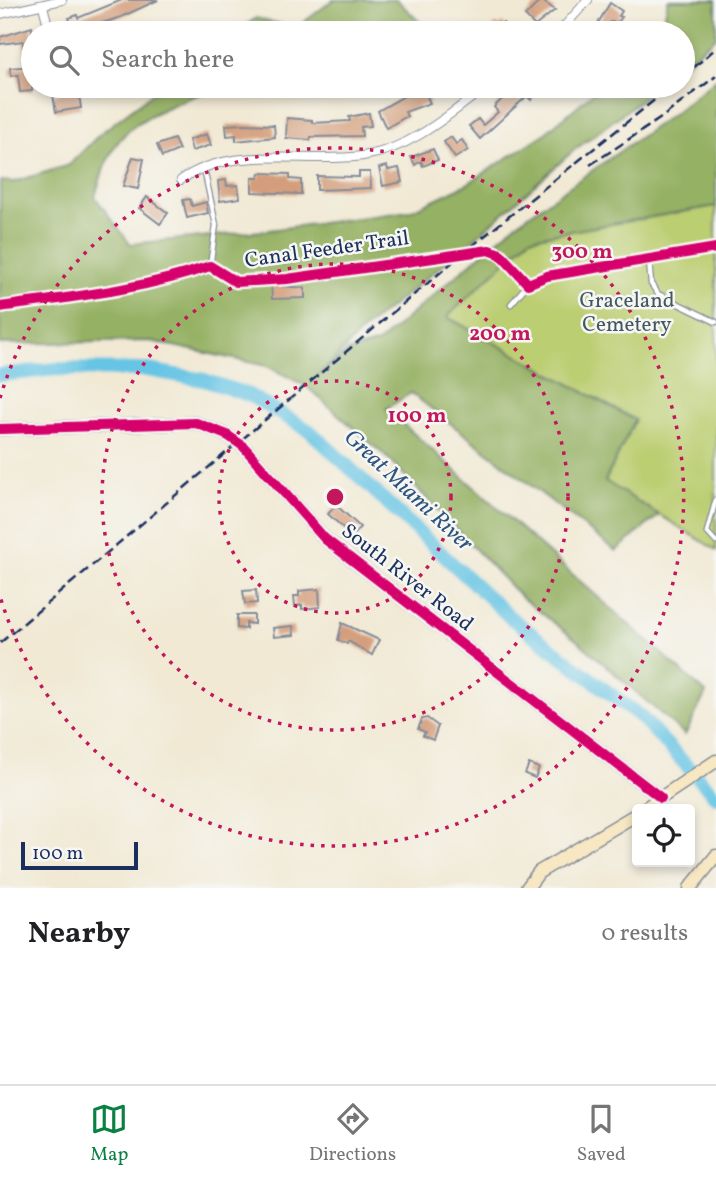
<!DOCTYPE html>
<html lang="en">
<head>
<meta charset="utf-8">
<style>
	body { margin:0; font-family:Vollkorn,serif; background:#f2f2f2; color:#202124 }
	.controls { position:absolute; right:21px; bottom:21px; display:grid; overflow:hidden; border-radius:7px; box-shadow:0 4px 10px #0003 }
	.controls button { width:63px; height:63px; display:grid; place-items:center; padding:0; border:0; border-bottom:2px solid #e0e0e0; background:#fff; color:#202124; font:35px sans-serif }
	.scale { position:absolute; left:21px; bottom:18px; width:117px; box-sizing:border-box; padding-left:7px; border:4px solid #1b2f5e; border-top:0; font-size:19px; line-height:24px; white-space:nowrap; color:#1b2f5e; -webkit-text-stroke:5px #f6f6f2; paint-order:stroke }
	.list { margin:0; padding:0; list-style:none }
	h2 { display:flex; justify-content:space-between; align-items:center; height:91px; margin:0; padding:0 28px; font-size:30px }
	h2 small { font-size:23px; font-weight:400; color:#757577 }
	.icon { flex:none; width:38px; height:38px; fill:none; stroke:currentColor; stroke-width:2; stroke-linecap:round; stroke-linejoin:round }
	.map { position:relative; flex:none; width:716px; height:888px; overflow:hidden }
	.search { position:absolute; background:#fff; box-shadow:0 4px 10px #0003; left:21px; right:21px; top:21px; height:77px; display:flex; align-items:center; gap:18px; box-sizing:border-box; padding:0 24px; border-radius:38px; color:#757577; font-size:26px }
	.sheet { height:196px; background:#fff }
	nav { display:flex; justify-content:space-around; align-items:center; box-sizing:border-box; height:98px; border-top:2px solid #e0e0e0; background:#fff; font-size:19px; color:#757577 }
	nav a { display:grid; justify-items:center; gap:4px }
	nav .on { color:#0b8043 }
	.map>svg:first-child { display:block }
</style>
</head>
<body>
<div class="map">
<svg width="716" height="888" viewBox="0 0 716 888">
	<rect width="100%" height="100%" fill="#f6f6f2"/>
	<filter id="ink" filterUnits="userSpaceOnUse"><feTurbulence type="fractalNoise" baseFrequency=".0143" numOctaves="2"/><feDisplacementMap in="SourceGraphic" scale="14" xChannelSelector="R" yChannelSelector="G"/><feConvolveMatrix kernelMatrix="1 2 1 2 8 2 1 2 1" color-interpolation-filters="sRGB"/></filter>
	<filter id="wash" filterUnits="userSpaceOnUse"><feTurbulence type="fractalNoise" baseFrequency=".00686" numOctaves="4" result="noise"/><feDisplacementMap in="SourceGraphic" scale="28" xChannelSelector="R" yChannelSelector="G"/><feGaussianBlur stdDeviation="1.57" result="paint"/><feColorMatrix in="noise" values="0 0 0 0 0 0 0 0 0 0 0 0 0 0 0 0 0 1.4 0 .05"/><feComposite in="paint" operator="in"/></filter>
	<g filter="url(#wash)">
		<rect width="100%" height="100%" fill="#f1e9d4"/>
		<path fill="#bcce72" stroke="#6c7e68" stroke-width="2" d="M716,206v344l-111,-69 30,-61 -188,-103 83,-79z"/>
		<g fill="#95b164" stroke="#587061" stroke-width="2">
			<path d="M333,0h64l34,33h-196l21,-15 40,10z"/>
			<path d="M668,0h48v37l-33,28v-32h-22z"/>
			<path d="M716,79v127l-186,32 -83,79 188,103 -30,61 54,34 -43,36 -205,-158 -25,16 320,284 -21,42 -106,-93 -57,-44 -131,-137 -85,-75 -39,-20 -117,-25 -150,3v-163l14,1 55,-17 32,-32 61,-47h65c-28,7 -82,27 -102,48 -17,17 -24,41 -30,63l35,47 132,-13 148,-20 57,-27 76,-49 58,-49h58l-86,65 -100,89 -108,88 -48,49 30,-25 31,-9 138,-119 157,-110z"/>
		</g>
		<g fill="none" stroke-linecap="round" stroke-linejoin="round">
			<path stroke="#66c4e4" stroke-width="14" d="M0,375l57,-6 91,1 56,10 45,15 61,36 201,187 130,99 75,80"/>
		</g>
		<g id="blocks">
			<g fill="#d49e7b">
				<path d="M122,0h36l-37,17 -47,15 -5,-14 8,-3 1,3z"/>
				<path d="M541,0l14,10 -20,16 -10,-10z"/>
				<path d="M610,3l12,8 -3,5 3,1 -4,5h-8l-6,11h-12z"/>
				<path d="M503,23l9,10h-26l11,-9 2,2z"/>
				<path d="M32,27l1,27 -8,1 -2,-14 -23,3v-7z"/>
				<path d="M32,66v25l-12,1 -2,-17 -7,1 -1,-8z"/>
				<path d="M422,86l8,17 -25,9 2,4 -21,12 -8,-17z"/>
				<path d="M433,86h21l-13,10z"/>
				<path d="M521,86h20l-10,14 -4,-4 -47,43 -11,-13 9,-7 5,6 15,-13 -4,-5 15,-15 2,3z"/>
				<path d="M78,87l3,21 -25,4 -3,-17z"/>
				<path d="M369,113l2,13 -10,1 1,9 -51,1 -1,3 -24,-2 1,-20 25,2v3l38,-2 -1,-4z"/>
				<path d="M245,124l29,1 1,12 -39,4v-6l-9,1 -1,-11z"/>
				<path d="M207,134l4,11 -19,6 -3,-11z"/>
				<path d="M451,137l5,7 6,-4 6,10 -13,8 -11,-16z"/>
				<path d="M174,139l5,11 -17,7 -5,-12z"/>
				<path d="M433,149l5,11 -15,6 -2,-5 -6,4 -4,-8z"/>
				<path d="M133,157l11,2 -6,30 -15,-3z"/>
				<path d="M387,166l1,4 11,-2 3,14 -19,4 -4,-18z"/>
				<path d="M359,172h11l1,16 -54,2v-14l42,1z"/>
				<path d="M260,173l30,1v5l11,1v14l-49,-2v-14h7z"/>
				<path d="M226,180l1,6 11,-1 2,13 -20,3 -2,-20z"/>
				<path d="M147,197l21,16 -8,11 -21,-16z"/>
				<path d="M190,199l2,7 14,-4 2,11 -21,5 -4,-18z"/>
				<path d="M271,282h9v4l25,2v10l-33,1z"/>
				<path d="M336,505l24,22 -8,9 -24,-22z"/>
				<path d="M319,589l1,18 -18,2v-4l-7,1 -1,-10h5v-5z"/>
				<path d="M256,590l1,13 -12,1 -2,-13z"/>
				<path d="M237,615h17v9l-8,-1v6l-9,-1z"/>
				<path d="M342,623l37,17 -7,15 -24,-14 -1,3 -9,-4z"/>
				<path d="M293,626l1,9 -20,2 -1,-9z"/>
				<path d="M427,718l11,8 -5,14 -10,-4 2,-4 -7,-3 4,-10z"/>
				<path d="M529,764l10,4 -4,10 -10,-4z"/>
			</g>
		</g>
	</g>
	<g filter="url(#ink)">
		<use href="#blocks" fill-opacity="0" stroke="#868c99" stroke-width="2"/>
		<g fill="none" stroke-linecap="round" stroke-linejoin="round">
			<defs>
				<g id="lane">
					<path d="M204,169l12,56 -6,41"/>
					<path d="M649,261l2,23 7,10 58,28"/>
					<path d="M511,304l17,-20 19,-8 169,-28"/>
					<path d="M716,499l-9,33 9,10"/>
				</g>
				<g id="street">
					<path d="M43,6l7,27"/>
					<path d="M0,14l62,-14"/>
					<path d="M558,33l30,-33"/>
					<path d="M181,180c51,-36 123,-16 182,-24 48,-7 87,-42 124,-70"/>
				</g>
				<g id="secondary">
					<path d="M0,429l196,-6 31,12 16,11 82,93 336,259"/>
					<path d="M644,809l72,-48"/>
					<path d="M527,888l12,-16 98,-58"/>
					<path d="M690,888l26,-32"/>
				</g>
			</defs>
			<use href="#lane" stroke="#868c99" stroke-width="7"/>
			<use href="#street" stroke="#868c99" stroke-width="10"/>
			<use href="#secondary" stroke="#868c99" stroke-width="15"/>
			<use href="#lane" stroke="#fff" stroke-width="4.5"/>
			<use href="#street" stroke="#fff" stroke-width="8"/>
			<use href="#secondary" stroke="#f7e8c3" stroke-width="12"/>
			<g stroke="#1b2f5e" stroke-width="2.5" stroke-dasharray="10 5" stroke-linecap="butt">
				<path d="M683,77l33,-29"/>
				<path d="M590,165l71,-47 55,-42"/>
				<path d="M0,643l467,-393 205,-164"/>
			</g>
			<defs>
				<g id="cycleway">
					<path d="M0,307c71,-10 141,-17 210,-41l26,16 51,-3 202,-29 11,4 28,30 19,-8 169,-28"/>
					<path d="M0,429l196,-6 31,12 16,11 82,93 336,259"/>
				</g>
			</defs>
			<use href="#cycleway" stroke="#f6f6f2" stroke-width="15"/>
			<use href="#cycleway" stroke="#d6006c" stroke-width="10"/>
		</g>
	</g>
	<g fill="none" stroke="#c2185b" stroke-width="3.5" stroke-dasharray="3.5 7">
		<circle cx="335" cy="497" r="116"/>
		<circle cx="335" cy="497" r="233"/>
		<path d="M0 398A349 349 0 1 1 0 596"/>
	</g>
	<g text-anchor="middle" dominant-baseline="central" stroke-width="5" stroke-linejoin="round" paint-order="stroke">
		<g font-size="21" fill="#1b2f5e" stroke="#f6f6f2">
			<text transform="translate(327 250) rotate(-8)">Canal Feeder Trail</text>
			<text transform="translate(407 578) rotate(38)">South River Road</text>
		</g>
		<g font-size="21" fill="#435763" stroke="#f6f6f2">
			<text x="627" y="301">Graceland<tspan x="627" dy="24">Cemetery</tspan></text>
		</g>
		<g font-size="23" font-style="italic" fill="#2e5480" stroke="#f6f6f2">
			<text transform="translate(408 491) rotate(43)">Great Miami River</text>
		</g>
	</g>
	<circle cx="335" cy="497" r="10" fill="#c2185b" stroke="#f6f6f2" stroke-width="3.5"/>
	<g font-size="21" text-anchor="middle" font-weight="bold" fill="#c2185b" stroke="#f6f6f2" stroke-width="5" stroke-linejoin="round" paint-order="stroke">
		<text x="582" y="258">300 m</text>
		<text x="500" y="340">200 m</text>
		<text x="417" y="422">100 m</text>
	</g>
</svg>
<div class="controls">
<button><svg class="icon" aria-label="locate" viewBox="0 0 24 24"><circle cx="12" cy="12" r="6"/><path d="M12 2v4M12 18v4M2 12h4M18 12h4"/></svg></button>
</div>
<div class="scale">100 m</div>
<div class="search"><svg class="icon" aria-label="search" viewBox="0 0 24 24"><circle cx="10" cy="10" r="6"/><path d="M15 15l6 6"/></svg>Search here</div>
</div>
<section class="sheet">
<h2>Nearby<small>0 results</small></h2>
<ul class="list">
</ul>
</section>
<nav>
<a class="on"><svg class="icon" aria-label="map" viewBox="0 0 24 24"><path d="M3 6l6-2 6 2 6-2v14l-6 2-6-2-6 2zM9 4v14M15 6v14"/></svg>Map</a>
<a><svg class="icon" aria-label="directions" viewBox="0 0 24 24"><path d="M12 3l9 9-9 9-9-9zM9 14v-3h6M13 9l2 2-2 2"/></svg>Directions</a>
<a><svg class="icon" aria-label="saved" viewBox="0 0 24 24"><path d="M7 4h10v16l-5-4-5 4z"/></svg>Saved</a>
</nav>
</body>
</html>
